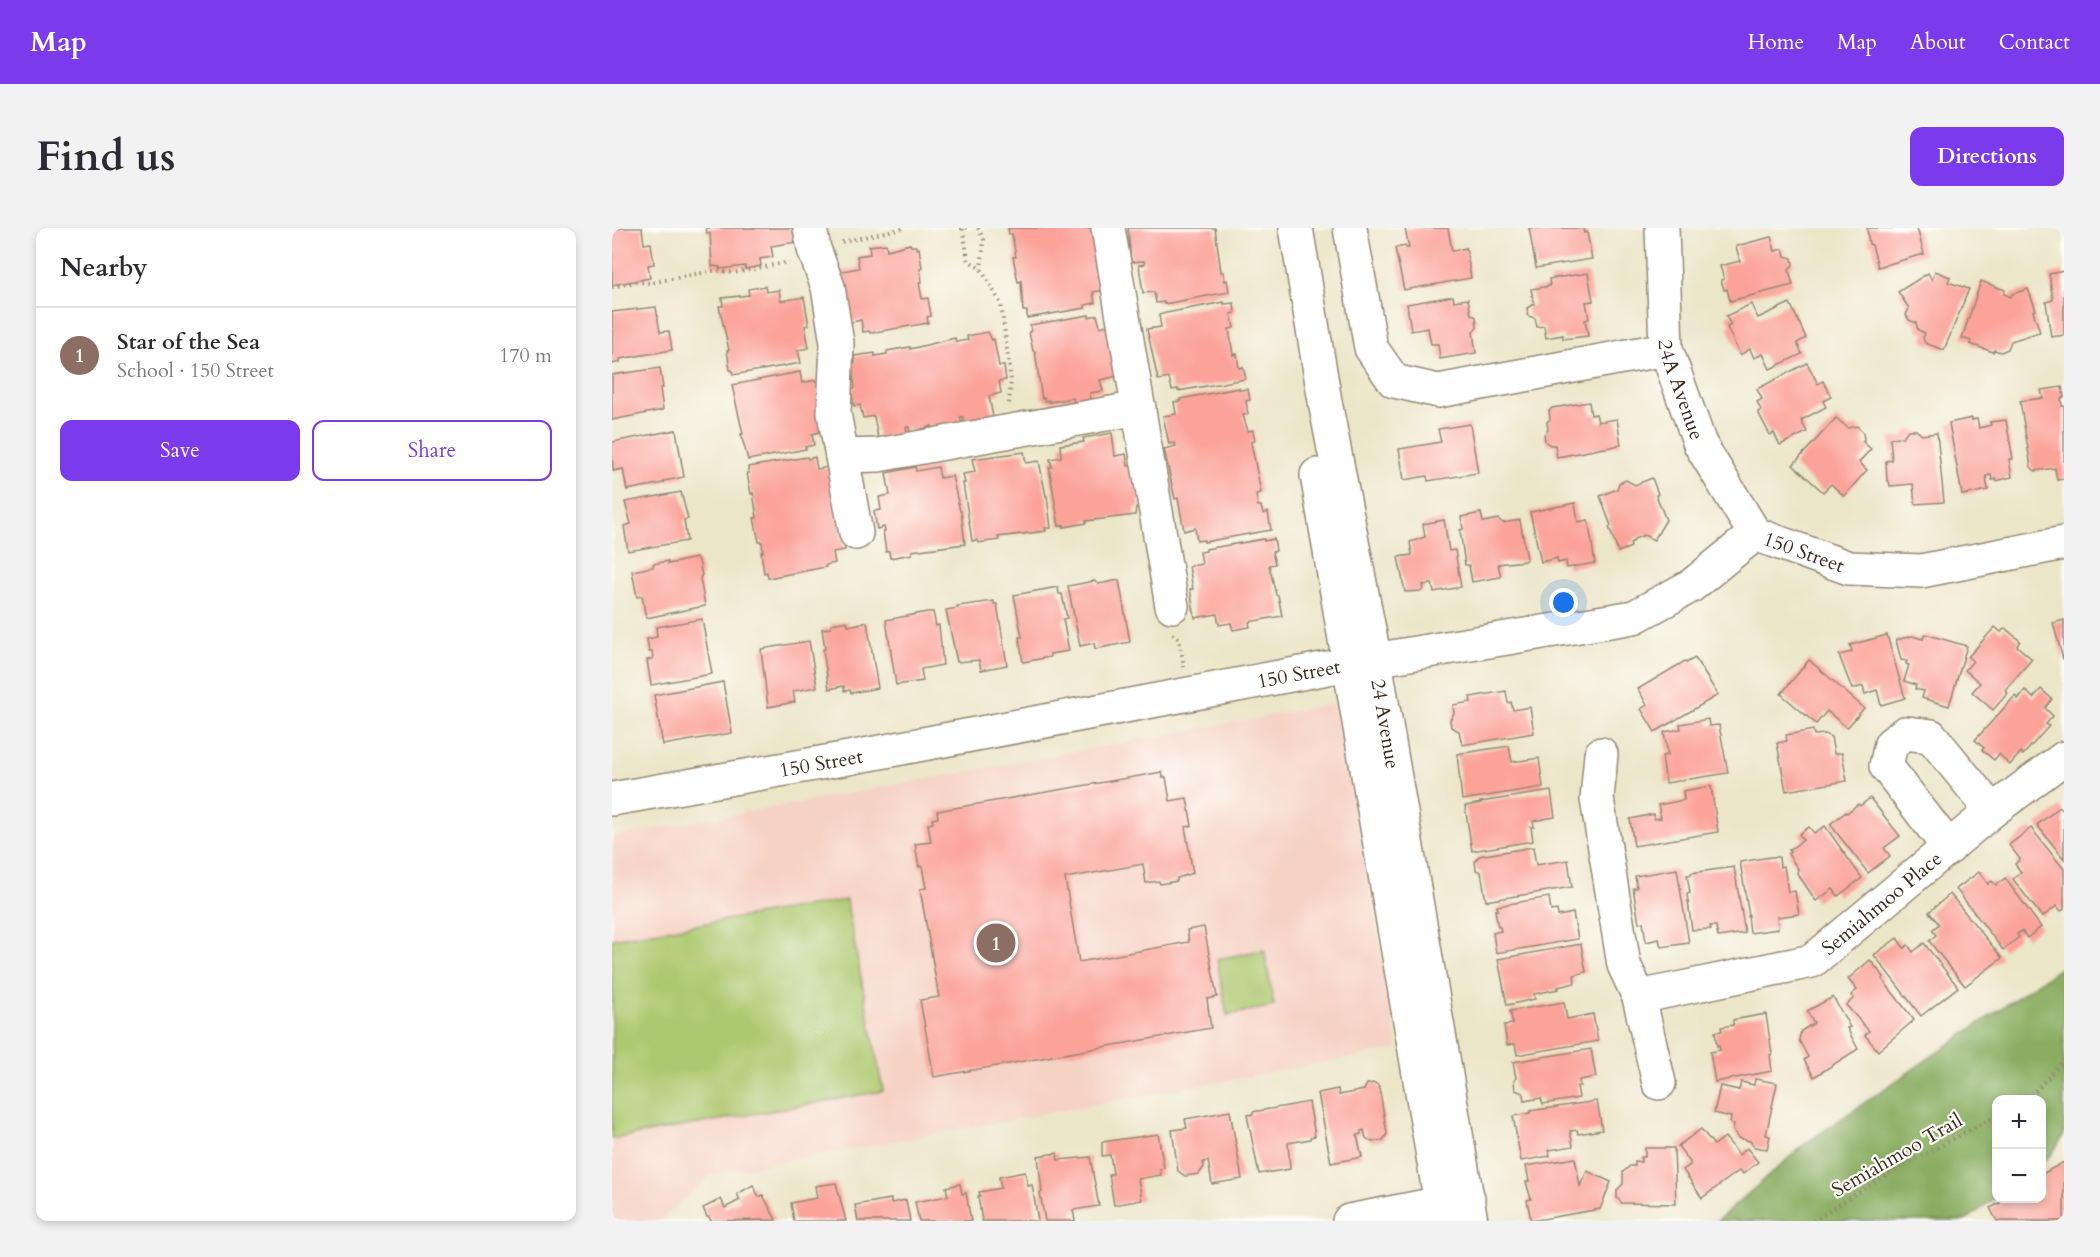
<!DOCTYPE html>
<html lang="en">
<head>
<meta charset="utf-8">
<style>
	body { margin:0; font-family:Cardo,serif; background:#f2f2f3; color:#2b2b33 }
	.controls { position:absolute; right:18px; bottom:18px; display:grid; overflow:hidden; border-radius:12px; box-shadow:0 3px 9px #0003 }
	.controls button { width:54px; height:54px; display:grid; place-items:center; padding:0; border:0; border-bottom:2px solid #e1e1e2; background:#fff; color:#2b2b33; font:30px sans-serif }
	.you { position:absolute; left:952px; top:375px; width:21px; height:21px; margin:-15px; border:4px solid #fff; border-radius:50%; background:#1a73e8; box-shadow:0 0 0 9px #1a73e833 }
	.badge { display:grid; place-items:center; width:39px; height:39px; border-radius:50%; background:#7c3aed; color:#fff; font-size:20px; font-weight:700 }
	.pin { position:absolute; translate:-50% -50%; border:3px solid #fff; box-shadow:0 2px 6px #0006 }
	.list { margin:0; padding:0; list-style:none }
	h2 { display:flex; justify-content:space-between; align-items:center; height:78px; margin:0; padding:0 24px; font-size:26px }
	h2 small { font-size:20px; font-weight:400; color:#7c7c81 }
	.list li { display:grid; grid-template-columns:39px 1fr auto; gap:18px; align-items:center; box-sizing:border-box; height:96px; padding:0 24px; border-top:2px solid #e1e1e2 }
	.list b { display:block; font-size:22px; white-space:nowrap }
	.list p { margin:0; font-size:20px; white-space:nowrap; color:#7c7c81 }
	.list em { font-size:20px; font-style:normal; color:#7c7c81 }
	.actions { display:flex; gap:12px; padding:18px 24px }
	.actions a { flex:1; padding:14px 0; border:2px solid #7c3aed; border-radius:12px; text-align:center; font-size:21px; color:#7c3aed }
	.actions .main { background:#7c3aed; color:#fff }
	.map { position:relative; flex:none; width:1452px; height:993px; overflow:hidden; border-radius:12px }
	header { display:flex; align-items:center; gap:36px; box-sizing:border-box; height:84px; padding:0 30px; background:#7c3aed; color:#fff }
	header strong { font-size:28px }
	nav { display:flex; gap:33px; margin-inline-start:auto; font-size:21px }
	.intro { display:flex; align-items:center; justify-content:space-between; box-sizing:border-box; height:144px; padding:0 36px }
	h1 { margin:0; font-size:42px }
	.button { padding:15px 27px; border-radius:12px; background:#7c3aed; color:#fff; font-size:21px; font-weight:700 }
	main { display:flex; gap:36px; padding:0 36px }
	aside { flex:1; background:#fff; border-radius:12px; box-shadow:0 3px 9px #0003 }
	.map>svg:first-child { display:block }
</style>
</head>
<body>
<header>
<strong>Map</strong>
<nav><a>Home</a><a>Map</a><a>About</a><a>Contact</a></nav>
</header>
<div class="intro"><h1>Find us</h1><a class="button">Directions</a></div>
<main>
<aside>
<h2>Nearby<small></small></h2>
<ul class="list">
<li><span class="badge" style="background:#8d6e63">1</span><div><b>Star of the Sea</b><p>School · 150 Street</p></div><em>170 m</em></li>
</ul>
<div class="actions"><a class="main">Save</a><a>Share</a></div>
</aside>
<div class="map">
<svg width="1452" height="993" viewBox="0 0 1452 993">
	<rect width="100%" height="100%" fill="#fdfcf7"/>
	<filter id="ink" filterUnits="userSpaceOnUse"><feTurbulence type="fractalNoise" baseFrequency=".0167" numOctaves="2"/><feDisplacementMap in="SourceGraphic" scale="12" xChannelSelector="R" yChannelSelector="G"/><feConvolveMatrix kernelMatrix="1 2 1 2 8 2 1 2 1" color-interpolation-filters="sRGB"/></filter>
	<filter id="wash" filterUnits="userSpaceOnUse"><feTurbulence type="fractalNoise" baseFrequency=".008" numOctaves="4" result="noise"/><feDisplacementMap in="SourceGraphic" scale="24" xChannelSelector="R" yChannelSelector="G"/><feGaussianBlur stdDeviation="1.35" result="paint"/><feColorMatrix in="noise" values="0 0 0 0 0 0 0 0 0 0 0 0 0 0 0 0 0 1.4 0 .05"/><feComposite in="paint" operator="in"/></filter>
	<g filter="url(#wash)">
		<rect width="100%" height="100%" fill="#ece6c9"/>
		<path fill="#f6d2c4" d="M726,475l60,346 -688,126 -51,46h-47v-384z"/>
		<g fill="#adc970" stroke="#747a47" stroke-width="1.5">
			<path d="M234,672l37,191 -271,48v-200z"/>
			<path d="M652,722l10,56 -47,9 -10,-56z"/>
		</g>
		<path fill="#8aad62" stroke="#626c40" stroke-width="1.5" d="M1452,737v170l-13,20 -9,7v-62h-46v97l-31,24h-248l89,-78z"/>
		<g id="blocks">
			<g fill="#fba299">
				<path d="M10,0h20l2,16 7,-1 3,21 -6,1 2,13 -38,7v-55z"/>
				<path d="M94,0h88l2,14 -25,4 2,11 -13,2 1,7 -16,3v-3l-25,3v-2l-8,-1 -2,-33h-3z"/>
				<path d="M396,0h84l13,62 -12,2 2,11 -10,2v3l-58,10v-7h-4l-2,-30 -3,1 -5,-25h3l-4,-23 -3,1z"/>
				<path d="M516,0h87l6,44h2l2,9 2,-1 2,12 -65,12v-2l-8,1 -2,-11 -11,1 -4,-28 6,-1 -1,-3 -13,1z"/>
				<path d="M802,0h34l4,23 14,-3 5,30 -67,12 -9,-42 10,-2 1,2h3l-4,-19z"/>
				<path d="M917,0h54l1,5 3,-1 5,27 -56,9z"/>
				<path d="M1255,0h50l7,26 -46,13 -6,-22 -3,-1z"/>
				<path d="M1159,9l4,14 8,-2 2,7 7,2 1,7 -4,5 4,15 -63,16 -3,-12 -3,1 -3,-10 3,-1 -4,-13 20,-5 -4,-15z"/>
				<path d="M274,16l1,6 23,-6 1,2h5v3l3,-1 3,20 -2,1 2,13h-3l3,17 6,-1 3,18 -4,1 1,6 -58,10 -1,-2 -6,1 -2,-12 -13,3 -11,-51 22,-4 -2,-12 13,-2 -1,-8z"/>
				<path d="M1323,43l15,6 -2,5 21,7 -25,61 -19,-7 -2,-5 2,-5 -7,-3 -2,-7 -7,-3 -3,-5 3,-7 -11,-16 30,-19 4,7z"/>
				<path d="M1452,43v64l-13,2 -5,-35 7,-2 -4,-26z"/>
				<path d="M976,45l5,28 -7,1 3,17 -4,1 3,16 -25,3v-4l-17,3 -2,-12 -7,1 -2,-9 -7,-2 -1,-8 7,-4 -3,-15 19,-3 -1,-7z"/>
				<path d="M1369,53l24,9 -1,4 7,3 1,-3 16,-5 8,21 -3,1 7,21 -29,9 -3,8 -7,3 -7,-2 -1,2 -23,-8 1,-3 -9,-3z"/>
				<path d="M153,58l1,6 13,-2 2,11 23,-4 5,28 -4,1 4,22 -11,2 3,13 -68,12 -1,-5h-2l-3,-19 2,-1 -10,-44h4l-1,-8 27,-3 -1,-6z"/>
				<path d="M841,68l1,5 14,-2 3,15 5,3 1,10 -4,5 3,21 -36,6 -2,-15h-7l-3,-16 -17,3 -4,-27z"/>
				<path d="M612,74v2l10,-1 1,10 -4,1 3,14 -5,1 4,26 4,-1 2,14 4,-1 3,12 -68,12v-2l-6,1 -3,-12 -11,2 -11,-51 14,-2 -2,-12 7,-2z"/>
				<path d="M1178,75l16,35 -9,5 5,11 -32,15 -7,-15 -9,4 -4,-9 -10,6 -13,-28 4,-2 -5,-9 25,-12 7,14z"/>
				<path d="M44,79l4,25 9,-1 3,19 -52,9v3l-8,2v-52z"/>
				<path d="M477,87v2l8,-2 3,12 11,-3 12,51 -23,5 3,11 -13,2 1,7 -17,3 -1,-5 -24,4v-2l-4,1 -1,-3 -2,1 -7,-48h-2l-4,-19 2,-1 -1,-6z"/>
				<path d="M376,104l4,8 2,-1 5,27h5l2,14 -7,1 2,12 -12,3 4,21 -29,5 -1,-5h-3l2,7 -29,6 -1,-4 -22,7 -1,-6h-3l1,6 -29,5 -4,-22 -11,2 -3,-13 -6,1 -3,-17 4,-1 -4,-24 4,-1 -1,-7 21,-3v3l12,-2v-3l23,-4v2l45,-11 1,4 12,-2 -1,-4z"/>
				<path d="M1195,135l11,21 5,-3 8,16 -8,4 3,6 -25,13 6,12 -27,13 -6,-12 -4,2 -12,-23 3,-2 -4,-8 5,-3 -5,-10z"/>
				<path d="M48,140l3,20h-3l3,22 -51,10v-45z"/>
				<path d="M188,144l2,11 14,-3 6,29 1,22 -11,3 2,11 -9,2 1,2 -58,11 -7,-26h2l-11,-49z"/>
				<path d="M1450,159l2,10 -3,1 1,8h2v73l-7,1 -2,-12 -20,3 -4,-4 -11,-66 23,-3 -2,-8z"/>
				<path d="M627,160v2l9,-1 2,11 -4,1 2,13 -5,1 5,16 5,-1 2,11 -4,1 10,51 -5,1 2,12h3l2,8 5,-2 3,18 -67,12v-2l-7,1 -2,-13 -11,3 -6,-33 -3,1 -11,-50 12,-3 -1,-3 -6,1 -6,-28 13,-2 -2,-12 7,-1 -1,-2z"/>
				<path d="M977,174l2,13 5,-1 2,8 19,-3 4,26 -64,12 -2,-12h-5l-5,-4 -1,-6 4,-5 -1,-8 3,-3 -1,-8 3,-3z"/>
				<path d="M1224,190l12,10 9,-2 6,6 1,8 -2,1 9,8 -12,13 8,8 -23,26 -13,-12 -8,8 -30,-27z"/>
				<path d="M1360,190v2l5,-1 2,9 12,-3 -1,-3 16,-2 7,39h-4l3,18 -16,4v-2l-4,1 -1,-5 -5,1 2,14 -26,5 -13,-72z"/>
				<path d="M858,196l8,49 -50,8 -1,-5 -23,4 -5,-31 42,-7 -3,-13z"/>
				<path d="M64,202l8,47 -20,4v2l-37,7 -4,-21 -10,2 -1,-29z"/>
				<path d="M1296,202h8l6,5 15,-2 7,69 -29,2 -2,-20 -23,2 -1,-5h-2l-1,-20 6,-1 -2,-22 13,-1z"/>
				<path d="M500,205l3,23 11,-2 2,12 8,-1 4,41 -4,1 -1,8 -49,6v2l-22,4v-2l-5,1 -10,-59h3l-2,-8 11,-2 -1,-12 24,-3 -1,-4z"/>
				<path d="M412,224l2,11 13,-2 7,35h1l4,32h-6l1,3 -48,6 1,3 -21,3 -1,-3 -5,1 -9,-58h2l-2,-9 12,-2 -3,-13z"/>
				<path d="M195,229l1,2 7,-2 2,12 12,-2 16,83 -12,2 2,11 -9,2v2l-58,11 -1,-6 -3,1 -3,-21h2l-1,-10h-3l-5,-24h3l-4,-25 -2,1 -4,-21h2l-1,-6z"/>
				<path d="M303,239l1,4 22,-4 2,11 12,-2 8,35h1l4,33 -53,7v3l-22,4 -1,-7 -3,1 -3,-21h2l-1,-4 -7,2 -3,-18 7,-1 -2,-13 11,-2 -4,-22z"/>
				<path d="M1040,250l6,16 -2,1 10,25 -12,20 -10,-5 -10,4v2l-4,2 1,4 -13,5 -9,-25 2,-1 -11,-30 17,-7 2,-6 7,-3 9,5z"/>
				<path d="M69,264l7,27 -4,1 3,21 -59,10 -4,-25 7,-2 -6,-22z"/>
				<path d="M963,275l3,19 10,-2 7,43 -28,5 -1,-7 -8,2 -1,-5 -16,4 -11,-50z"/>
				<path d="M869,285l2,9 15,-3 5,4 17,-3 7,39 -2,2 -27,3 3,13 -29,5 -3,-17h-4l-5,-35 3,-1 -2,-12z"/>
				<path d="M832,292l5,31 6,-1 6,37 -27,5 -2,-8 -9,1 1,4 -2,2 -17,1 -7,-35 14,-2 -2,-13 15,-5 -2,-13z"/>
				<path d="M652,311v2l10,-2 2,12 -4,1 3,12 -6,1 7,30h2l4,21 -33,6 1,5 -17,3 -2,-7 -12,2 -2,-11 -22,4 -5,-29h3l-4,-23 13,-2 -2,-12 6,-1v-2z"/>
				<path d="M84,330l3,3 3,14 -2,3 5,28 -59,12 -4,-22 -5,1 -5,-26 21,-4v-3l15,-3v3z"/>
				<path d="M507,352l11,62 -35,7 -1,-6 -14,3 -12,-60 26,-5 5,3z"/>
				<path d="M446,359l1,7h3l5,24 -4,1 6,32 -19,3v3l-27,5 -4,-25h3l-8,-42z"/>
				<path d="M382,373v3h3l10,61 -26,5 -2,-10 -22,2 -11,-52 12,-2 -1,-2z"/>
				<path d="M315,384h6l3,14 3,-1 4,40 -22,4 2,12 -27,4 -10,-65z"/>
				<path d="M90,391l10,55 -61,11 -4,-25 6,-1 -1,-8 -3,1 -2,-13 10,-2 -1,-10z"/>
				<path d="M1452,392v39h-1l-10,-36z"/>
				<path d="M235,393l1,5 19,-4 11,66 -27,5 -1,-3 -6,1v-5l-15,3 -6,-39 2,-1 -3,-20 9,-1v-4z"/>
				<path d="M1383,399l6,5 4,-4 15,13 -3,5 15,13 -27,31 3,3 -15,17 -21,-18 8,-9 -15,-13 8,-9 -5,-4z"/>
				<path d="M1313,406l42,12 -18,60 -27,-8 2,-7 -9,-2 1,-4 -12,-4 5,-16 -3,-1 1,-3 -6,-1 -5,-20 16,-4 11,3z"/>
				<path d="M1275,407l18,63 -24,7 -4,-15 -12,4 -2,-8 -11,3 -13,-34 13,-3 -2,-7z"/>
				<path d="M197,413l8,46 -24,4 2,11 -27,5 -7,-58z"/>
				<path d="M1083,430l23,37 -63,37 -14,-23 6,-4 -9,-16 47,-28 1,2z"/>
				<path d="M1197,432l55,48 -17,20 -20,-17 -11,13 -35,-30z"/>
				<path d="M111,454l9,51 -69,12 -9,-50z"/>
				<path d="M1429,461l11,10 -7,9 8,8 -7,8 3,2 -26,29 -2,-3 -11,13 -11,-11 -5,6 -12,-10 2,-2 -9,-8 40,-44 3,3 7,-9 8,8z"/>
				<path d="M894,463l2,12 3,-1 2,8 17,-3 4,26 -72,12 -3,-14 -8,-4 -1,-7 4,-7 -1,-8 18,-3 -1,-5z"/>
				<path d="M1096,491l1,7 10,-1 9,48 -62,10 -4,-27 6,-1 -4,-23 17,-3 -1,-5z"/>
				<path d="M1201,502l1,5 11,-1 6,3 3,17 8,-1 5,28 -61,10 -9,-48 10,-2 -1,-6z"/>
				<path d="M897,518l3,16 27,-4 4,29 -81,13 -5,-46z"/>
				<path d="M550,544l1,5h3l4,24 17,-3 5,28 -7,1 8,46 -16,5v3l-17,3 -1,-3 -13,2 -3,-19 -78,14 14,84 110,-20 -2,-12 17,-3 13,70 -10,2 4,29 -277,49 -14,-77 19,-3 -19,-108 6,-1 -4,-22 -3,1 -4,-23 16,-2 -3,-18 5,-1 -1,-4 6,-1 -1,-7z"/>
				<path d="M1099,558l7,46 -84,14 -4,-27 24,-5v5l7,-1 -3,-13 26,-5 -1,-9z"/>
				<path d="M939,563l4,26 -22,4 1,6h-3l2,14 -61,10 -7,-45 16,-3 -1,-1z"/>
				<path d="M1258,570l30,38 -16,12 6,8 -22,17 -38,-49 16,-12 1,1 11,-9 2,2z"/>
				<path d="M1448,579l4,5v47l-27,-34z"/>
				<path d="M1213,598l37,52 -24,18 -5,-7 -17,12 -19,-28 1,-4 -10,-15 3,-3 -2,-1 14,-10 -4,-6 10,-7 5,6z"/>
				<path d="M1419,600l33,41v40l-3,2 -4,-5 -15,11 -29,-38 8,-7 -6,-8 5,-5 -11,-14z"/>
				<path d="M921,619l3,18 32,-5 4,27 -86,14 -5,-29 -5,-2 -1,-9 4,-5z"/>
				<path d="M1158,629h9l1,10 4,-1 4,26 7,-1 4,23 -22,3 1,12 -28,4 -2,-17h1l-9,-54z"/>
				<path d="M1122,639l11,66 -27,4 -2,-11h-6l1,3 -19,1 -5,-36 3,-1 -3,-18h4v-2z"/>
				<path d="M1065,641l12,74 -28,4 -2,-8 -13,3 -3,-20 -4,1 -6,-35h4l-2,-12z"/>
				<path d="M1367,644l9,12 4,-3 4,4 9,-7 36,49 -14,11 -5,-7 -5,3 2,3 -16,13 -47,-61z"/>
				<path d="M1338,666l52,64 -37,28 -36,-45 7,-6 -4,-5 7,-6 -10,-12z"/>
				<path d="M937,669l2,14 6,-1 1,6 15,-3 5,26 -82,14 -3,-20 8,-2 -1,-4h-2l-3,-17h3l-1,-4z"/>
				<path d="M1285,710l7,10 4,-3 5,7 11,-9 34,44 -37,29 -47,-61z"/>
				<path d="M969,716l5,28 -12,3 1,8 -17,4 1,2 -25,5 1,5 -28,6 -9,-46z"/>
				<path d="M1258,732l14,17 -2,2 32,41 -36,31 -13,-16 4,-4 -23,-26 8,-7 -3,-3 6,-5 -9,-11z"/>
				<path d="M1221,769l17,30 -3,1 11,21 -44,28 -10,-17 4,-3 -9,-17 2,-9 13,-8 -7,-12z"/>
				<path d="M952,774l3,17 26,-5 5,27 -81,14 -2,-11 -8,1 -3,-20 9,-1 -3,-13z"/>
				<path d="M1154,786l6,40 -2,1 2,16 -57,11 -5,-30 10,-2 -1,-5 -2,1 -2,-14 7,-1 -1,-4 12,-2v-5z"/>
				<path d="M979,821l5,28 -17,3 1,6h-3l2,12 -36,6 -2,-6 -17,3 -1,-8 -8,-3 -1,-9 2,-3 -3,-16z"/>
				<path d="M1143,851l22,4 -11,52 4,1 -3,13 -13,-2 -4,-6 -12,-3 -5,-8 1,-6 -4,-1 1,-6 -17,-4 6,-27 19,4 2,-8 13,3z"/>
				<path d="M763,855l4,3 8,48 -4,6 -11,2 -6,-4 -2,-8 -3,1v3l-4,1 5,22 -31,6 -13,-70 20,-4 1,6 25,-5 3,-6z"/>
				<path d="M985,873l5,29 -24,4 -1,-4 -7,1 3,15 -24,4 1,6 -29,5 -8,-45 17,-3v-2z"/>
				<path d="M697,874l6,34 -5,1v2l-22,4 2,26 -31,5 -12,-59 6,-1v-2z"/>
				<path d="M618,883l12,68 -30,5 -4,-23 -5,1 1,5 -5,7 -14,2 -7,-5 -6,-41 15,-2 -2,-9z"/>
				<path d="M1089,901l13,16 11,-8 14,18 8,-7 11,14 -15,12 -3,-4 -38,28 -19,-28 7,-5v-3l-12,-16z"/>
				<path d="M546,906l6,34 -4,1 1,6 -23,4 4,21 -28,5 -5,-31h4l-3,-19 -8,1v-14z"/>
				<path d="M1033,920h29l2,56 -54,-1 -5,-5v-8l6,-6v-12l7,-6h5v-5l6,1v-5h4z"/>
				<path d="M445,925l1,7 32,-3 9,49 -26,4 2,11h-30l-5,-28 2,-1 -4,-36z"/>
				<path d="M963,930l5,28 7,-15 24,11 -11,27 -69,12 -4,-21 4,-1 -5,-17 3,-1 -3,-15z"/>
				<path d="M1452,934v59h-67l-7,-13 12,-6 -2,-4h42v-24z"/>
				<path d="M413,944l3,14 4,-1 6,36h-56l-4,-25h2l-1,-4 22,-4 -2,-11z"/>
				<path d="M224,955l10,38h-52l-3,-18 26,-5 -2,-12z"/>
				<path d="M348,956l2,10 4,-1 5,28h-52l-4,-19 33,-6 -2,-9z"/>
				<path d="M141,957l6,12 4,-2 13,25 -65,1 -2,-4h-2l-4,-9 18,-9 4,9 15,-8 -3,-6z"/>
				<path d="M279,971v4l15,-3 4,21h-52l-3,-16z"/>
			</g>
		</g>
	</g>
	<g filter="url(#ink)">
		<use href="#blocks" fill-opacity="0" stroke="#948874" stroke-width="1.5"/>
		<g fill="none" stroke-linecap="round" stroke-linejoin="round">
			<defs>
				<g id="minor">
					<path d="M198,0l4,21 14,38 9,56 -3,70 22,120"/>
					<path d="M496,0l64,378"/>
					<path d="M738,0l21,120 23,33 44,10 228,-42"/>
					<path id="s1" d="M1050,0l4,121 34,95 55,90"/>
					<path d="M230,228l36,-1 261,-47"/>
					<path id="s2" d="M1143,306l94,34 72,3 143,-28"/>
					<path id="s3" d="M989,526l-4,45 27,166 15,32 173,-36 180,-150 72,-53"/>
					<path id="s4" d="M0,571l231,-40 506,-95 285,-47 57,-31 64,-52"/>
					<path d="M1337,620l-63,-82 5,-22 14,-11 26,3 61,75"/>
					<path d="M1027,769l20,86"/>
					<path d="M737,993l119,-23"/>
				</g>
				<g id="major">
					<path id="s5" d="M684,0l30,179 49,254 96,560"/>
					<path d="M705,247l127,746"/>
				</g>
			</defs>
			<use href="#minor" stroke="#948874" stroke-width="36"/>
			<use href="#major" stroke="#948874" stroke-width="36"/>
			<g stroke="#948874" stroke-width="4" stroke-dasharray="1.5 4.5" stroke-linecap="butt">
				<path d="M348,0h7"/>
				<path d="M366,0l6,12 -3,29"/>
				<path d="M351,1l5,31 13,9 20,35 10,76 -2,24"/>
				<path d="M230,14l61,-14"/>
				<path d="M0,59l24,-5 14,1 67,-13 17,3 55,-11"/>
				<path d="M560,406l7,5 5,28"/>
				<path d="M1415,872l37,-40"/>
				<path d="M1201,993l73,-46 110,-59"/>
			</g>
			<use href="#minor" stroke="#fff" stroke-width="33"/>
			<use href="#major" stroke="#fff" stroke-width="33"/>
		</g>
	</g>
	<g text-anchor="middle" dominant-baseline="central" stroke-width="4.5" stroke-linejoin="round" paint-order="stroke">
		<g font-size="20" fill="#3b2a1e" stroke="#fdfcf7">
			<text stroke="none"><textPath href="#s1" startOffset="164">24A Avenue</textPath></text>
			<text stroke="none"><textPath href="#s2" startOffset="52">150 Street</textPath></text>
			<text stroke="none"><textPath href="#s4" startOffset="698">150 Street</textPath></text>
			<text stroke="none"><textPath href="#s5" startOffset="504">24 Avenue</textPath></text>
			<text stroke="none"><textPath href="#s4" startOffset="212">150 Street</textPath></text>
			<text stroke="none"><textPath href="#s3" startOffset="516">Semiahmoo Place</textPath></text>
			<text transform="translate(1285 927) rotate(-30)">Semiahmoo Trail</text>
		</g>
	</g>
</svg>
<div class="controls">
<button>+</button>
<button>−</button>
</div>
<div class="you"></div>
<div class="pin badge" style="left:384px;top:715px;background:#8d6e63">1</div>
</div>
</main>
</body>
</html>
